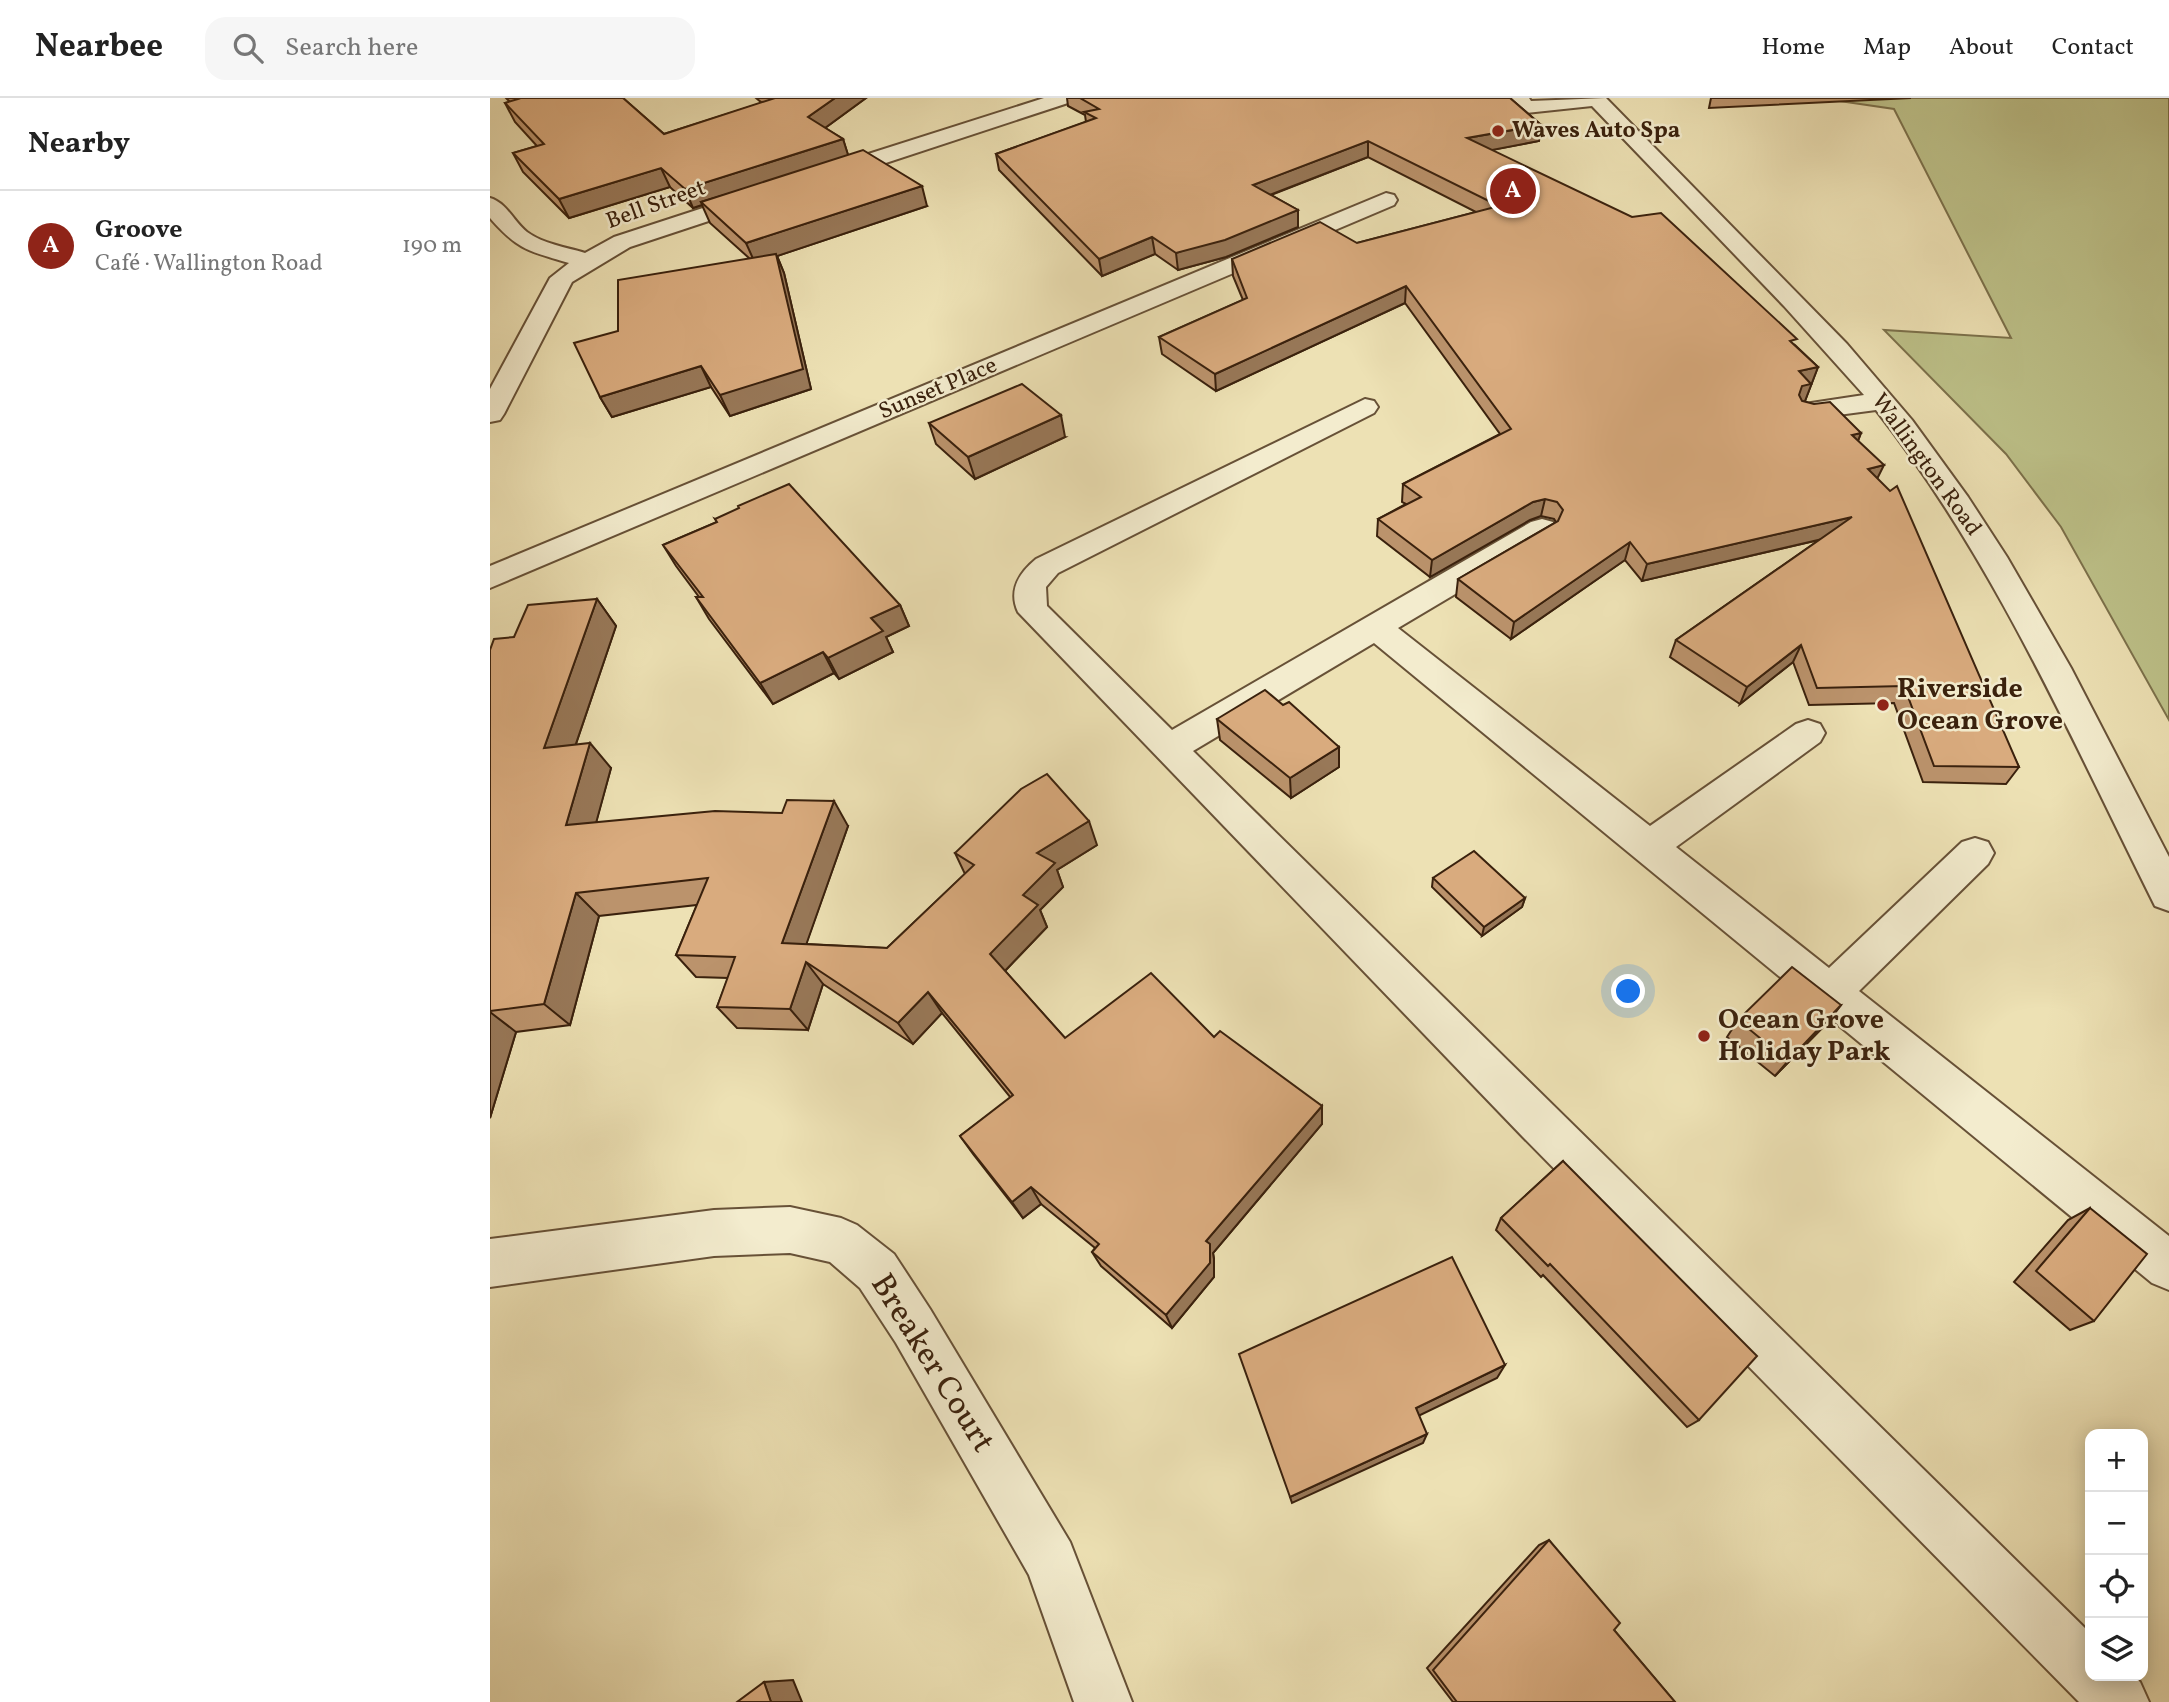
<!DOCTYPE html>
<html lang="en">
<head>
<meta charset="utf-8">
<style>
	body { margin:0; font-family:Vollkorn,serif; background:#f6f6f6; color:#222 }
	.controls { position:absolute; right:21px; bottom:21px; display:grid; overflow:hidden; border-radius:14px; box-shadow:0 4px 18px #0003 }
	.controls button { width:63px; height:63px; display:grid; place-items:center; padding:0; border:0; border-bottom:2px solid #e0e0e0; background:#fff; color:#222; font:35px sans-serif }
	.you { position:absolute; left:1139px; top:894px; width:24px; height:24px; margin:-18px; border:5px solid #fff; border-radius:50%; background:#1a73e8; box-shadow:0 0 0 10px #1a73e833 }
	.badge { display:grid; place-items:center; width:46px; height:46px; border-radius:50%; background:#8f2418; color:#fff; font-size:23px; font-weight:700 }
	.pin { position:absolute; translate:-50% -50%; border:4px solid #fff; box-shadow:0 2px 7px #0006 }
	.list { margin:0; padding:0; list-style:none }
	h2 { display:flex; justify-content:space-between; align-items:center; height:91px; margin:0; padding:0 28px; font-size:30px }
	h2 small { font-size:23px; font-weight:400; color:#767676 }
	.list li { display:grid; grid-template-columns:46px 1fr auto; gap:21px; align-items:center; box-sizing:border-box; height:112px; padding:0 28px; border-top:2px solid #e0e0e0 }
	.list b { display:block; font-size:26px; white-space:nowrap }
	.list p { margin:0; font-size:23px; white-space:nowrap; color:#767676 }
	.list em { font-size:23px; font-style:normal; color:#767676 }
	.icon { flex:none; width:38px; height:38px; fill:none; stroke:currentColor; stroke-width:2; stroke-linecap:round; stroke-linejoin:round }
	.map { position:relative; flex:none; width:1679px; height:1604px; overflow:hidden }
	header { display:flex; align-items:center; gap:42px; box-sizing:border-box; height:98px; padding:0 35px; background:#fff; border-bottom:2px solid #e0e0e0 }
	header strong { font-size:33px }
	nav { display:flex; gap:38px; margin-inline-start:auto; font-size:24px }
	.search { width:490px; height:63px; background:#f6f6f6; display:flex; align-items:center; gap:18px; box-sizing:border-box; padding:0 24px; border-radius:21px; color:#767676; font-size:26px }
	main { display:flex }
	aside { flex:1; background:#fff }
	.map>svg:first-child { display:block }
</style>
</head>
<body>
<header>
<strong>Nearbee</strong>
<div class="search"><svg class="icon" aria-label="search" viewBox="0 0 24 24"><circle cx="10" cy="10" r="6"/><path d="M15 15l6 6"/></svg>Search here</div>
<nav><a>Home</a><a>Map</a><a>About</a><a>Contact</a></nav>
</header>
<main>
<aside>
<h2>Nearby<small></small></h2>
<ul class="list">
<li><span class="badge">A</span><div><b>Groove</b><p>Café · Wallington Road</p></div><em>190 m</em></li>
</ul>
</aside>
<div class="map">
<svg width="1679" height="1604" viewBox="0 0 1679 1604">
	<rect width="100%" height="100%" fill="#ede1b4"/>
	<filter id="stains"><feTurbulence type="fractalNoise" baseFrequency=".00286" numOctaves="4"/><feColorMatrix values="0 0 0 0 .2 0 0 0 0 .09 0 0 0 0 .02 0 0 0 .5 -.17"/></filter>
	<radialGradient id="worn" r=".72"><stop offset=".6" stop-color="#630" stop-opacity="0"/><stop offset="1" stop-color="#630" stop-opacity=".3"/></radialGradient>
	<path fill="#bdc189" stroke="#7c714b" stroke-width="2" d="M1329,0h350v622l-108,-193 -55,-73 -122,-124 127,8 -117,-229z"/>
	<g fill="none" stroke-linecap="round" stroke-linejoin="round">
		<defs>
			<g id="minor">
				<path d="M554,0h30l-3,4 -237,78h-16l-3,-5 3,-5z"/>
				<path d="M1018,0h21l2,3 75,-3 241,246 65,76 56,77 39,60 64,111 98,189v54l-14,-5c-85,-170 -161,-346 -279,-496l-68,9 -10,-2 -3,-6 3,-6 66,-10 -80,-89 -192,-200 -66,7 -7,-2z"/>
				<path d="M265,93l8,2 3,5 -3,5 -133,44 -58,35 -68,132 -4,6 -10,2v-33l60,-111 19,-15c-40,-12 -50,-12 -79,-45v-20c17,5 24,24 37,34 16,12 39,15 58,21l29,-16z"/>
				<path d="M896,95l8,2 3,5 -3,5 -904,383v-22z"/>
				<path d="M875,301l9,2 4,6 -4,6 -316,160 -12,14 1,19 125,124 359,-208 11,-3 11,3 4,7 -4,7 -155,92 252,198 146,-102 12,-4 12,4 5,9 -5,9 -144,105 153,121 133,-126 13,-4 13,4 6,11 -6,11 -129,127 310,245v54l-17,-7 -778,-640 -181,108 897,882v43h44l6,6 9,20h-70l-556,-565 -505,-525c-10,-22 1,-39 18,-53z"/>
				<path d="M300,1109l51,11 16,7 37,29 36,55 140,233 62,160h-58l-45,-127 -133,-232 -36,-55 -30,-26 -40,-9 -76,3 -224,31v-48l224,-29z"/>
			</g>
		</defs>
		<use href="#minor" stroke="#675137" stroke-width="4"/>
		<use href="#minor" fill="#f3ecce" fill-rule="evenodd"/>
	</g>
	<g fill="#bb936c" stroke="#3a210d" stroke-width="2">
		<path d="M16,0h117l41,36 98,-31 -6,-5h110l-41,30 18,11 5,16 79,51 -150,50 7,17 27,116 -81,27 -19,-29 -99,30 -12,-20 18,-66 131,-73 -39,-35 -8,-18 -9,3 -23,-21 -101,31 -46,-46 -10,-19 24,-7 -22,-24 -10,-19 5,-1z"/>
		<path d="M577,0h443l31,27 -2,16 -48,9 304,195 23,22 -13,34 56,32 -3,8 161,326 -13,17 -83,-2 -29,-79 -85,2 -16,-43 -53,42 -70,-47 6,-17 143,-100 -177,41 -17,-21 -114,79 -55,-42 2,-18 98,-57 -2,-3 -13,-3 -11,4 -100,57 -53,-41 1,-17 28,-15 -4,-2 1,-18 97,-50 -95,-131 -189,88 -54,-37 -3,-17 84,-37 -10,-24 -1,-17 125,-16 119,-31 -108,-55 -97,38 27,15v17l-72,30 -48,13 -23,-16 -53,22 -103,-106 -3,-16 90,-32 -1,-7 -17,-9z"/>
		<path d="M1221,0h200l-202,10z"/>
		<path d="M439,325l136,14 -90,42 -39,-35z"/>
		<path d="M225,421l185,86 9,21 -23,11 7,15 -54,27 -5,-6 -61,31 -64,-85 -13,-22h3l-23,-31 -13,-21 54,-23z"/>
		<path d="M107,501l19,27 -40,118 35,24 -15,54 252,4 -42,118 81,4 78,-74 -10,-21 142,-8 -40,25 6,17 -23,23 7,17 -42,44 60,67 149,-1 108,69v18l-109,129 1,6v18l-42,51 -71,-62 -9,-14 3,-4 -54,-44 -18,14 -50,-64 -13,-18 51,-38 -69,-85 -29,31 -90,-60 -15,46 -71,-2 -20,-21 11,-29 -32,-1 -20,-22 21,-50 -98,11 -29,109 -54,7 -26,86v-468l24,-13z"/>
		<path d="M793,607l56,42v20l-48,31 -71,-58 -3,-21z"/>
		<path d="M943,780l92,20 -3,9 -40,29 -50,-49z"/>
		<path d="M1351,907l-13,17 -53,54 -48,-39 11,-17z"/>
		<path d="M1073,1063l136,259 -12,7 -144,-152 -2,2 -45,-47 5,-12z"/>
		<path d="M1600,1110l4,113 -24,9 -56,-48 54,-62z"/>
		<path d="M1059,1442l65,90 61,72h-222l-26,-34 112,-123z"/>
	</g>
	<g fill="#987858" stroke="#3a210d" stroke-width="2">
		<path d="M345,0h31l-52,38 -6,-19z"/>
		<path d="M1051,27l-2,16 -73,14 1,-17z"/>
		<path d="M353,41l6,19 -148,44 1,3 -9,3 -8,-19z"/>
		<path d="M878,43v16l-114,44 -1,-16z"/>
		<path d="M171,70l9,19 -101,31 -10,-19z"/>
		<path d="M432,88l5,20 -150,50 7,17 27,116 -81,27 -10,-21 35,-132 -9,-20z"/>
		<path d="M808,112v17l-72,30 -48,13 -2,-17z"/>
		<path d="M662,139l3,17 -53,22 -3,-17z"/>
		<path d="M916,188l-1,17 -189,88 -1,-17z"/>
		<path d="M211,268l10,21 -99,30 -12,-20z"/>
		<path d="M1328,269l-13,34 -9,3 3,-33z"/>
		<path d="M571,317l4,22 -90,42 -7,-22z"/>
		<path d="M1371,335l-7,18 -2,-16z"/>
		<path d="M1394,367l-9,18 -7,-14z"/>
		<path d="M1055,401l-4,17 -11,4 -100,57 2,-17 101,-58z"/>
		<path d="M1362,419l-8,17 -202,47 5,-17z"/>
		<path d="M1140,444l-5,18 -114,79 3,-17z"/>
		<path d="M107,501l19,27 -50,147 -22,-25z"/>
		<path d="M410,507l9,21 -23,11 7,15 -54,27 -11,-21 43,-40z"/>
		<path d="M1311,547l-8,17 -53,42 7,-17z"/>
		<path d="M333,554l11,21 -61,31 -13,-21z"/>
		<path d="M100,645l21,25 -22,81 -23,-24z"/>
		<path d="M849,649v20l-48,31 -1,-20z"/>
		<path d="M344,703l14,25 -49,139 -17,-22z"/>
		<path d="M599,723l8,24 -40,25 6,17 -23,23 7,17 -47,49 -10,-22 33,-59 14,-42z"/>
		<path d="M86,795l23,23 -29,109 -26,-21z"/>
		<path d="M1035,800l-3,9 -40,29 2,-9z"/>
		<path d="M316,864l17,22 -15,46 -18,-21z"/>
		<path d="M438,894l14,21 -29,31 -15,-21z"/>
		<path d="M1351,907l-13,17 -53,54 13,-15z"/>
		<path d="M0,914l26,20 -26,86z"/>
		<path d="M832,1008v18l-109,129 1,6v18l-42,51 -6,-13 40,-74z"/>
		<path d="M541,1089l10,17 -18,14 -11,-16z"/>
		<path d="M1015,1267l-8,13 -85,41 4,-11z"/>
		<path d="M937,1336l-4,9 -131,60 -2,-6z"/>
		<path d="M303,1582l9,22h-31l-7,-20z"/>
	</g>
	<g fill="#d9ab7e" stroke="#3a210d" stroke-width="2">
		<path d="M26,0h107l41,36 111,-36h60l-27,19 35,22 -158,50 -24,-21 -102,31 -46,-46 31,-9 -39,-41 13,-4z"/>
		<path d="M590,0h430l31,27 -74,13 165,79 29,-4 136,126 -7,2 28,26 -19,4 12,13 -9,2 -3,9 3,6 12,3 16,-2 31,31 -9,2 32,30 -16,4 22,22 7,-5 122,281 -85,-1 -30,-80 -87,2 -16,-43 -54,42 -71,-47 176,-123 -205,47 -17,-22 -116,80 -56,-43 100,-58 5,-11 -6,-8 -12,-3 -12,3 -101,58 -54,-41 43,-22 -18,-13 108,-55 -105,-143 -191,88 -56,-37 88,-39 -15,-39 88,-37 37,21 142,-37 -131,-65 -115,44 45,25 -73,30 -49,13 -24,-16 -53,22 -103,-105 100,-36 -12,-6 15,-3z"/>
		<path d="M373,52l59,36 -176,57 -45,-41z"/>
		<path d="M286,156l27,115 -83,26 -19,-29 -101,31 -26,-54 44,-12v-51z"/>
		<path d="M532,286l39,31 -93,42 -39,-34z"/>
		<path d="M299,386l111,121 -29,13 12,13 -55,27 -5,-6 -63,31 -64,-86h7l-40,-52 54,-23 -2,-3 24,-11 -1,-2z"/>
		<path d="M107,501l-53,149 46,-5 -24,82 149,-14 67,2 5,-13 47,1 -52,142 105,5 87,-83 -19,-12 66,-64 26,-15 42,47 -52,32 18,10 -32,32 15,10 -48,49 75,84 86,-65 63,64 6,-6 102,75 -116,135 4,3v19l-44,52 -74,-63 7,-8 -68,-57 -19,15 -52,-66 53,-41 -85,-103 -30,31 -92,-61 -16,47 -73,-2 18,-50 -59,-2 32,-77 -132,15 -32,111 -54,7v-361l4,-11 20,-2 14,-32z"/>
		<path d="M775,592l18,15 6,-3 50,45 -49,31 -73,-59z"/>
		<path d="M984,753l51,47 -41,29 -51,-49z"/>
		<path d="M1302,869l49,38 -53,56 -50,-41z"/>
		<path d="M1073,1063l194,195 -58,64 -149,-156 -2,2 -47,-48z"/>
		<path d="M1600,1110l57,46 -53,67 -58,-50z"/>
		<path d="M962,1159l53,108 -89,43 11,26 -137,63 -51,-143z"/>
		<path d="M1059,1442l71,83 -6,7 61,72h-218l-24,-32z"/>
		<path d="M274,1584l7,20h-34z"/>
	</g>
	<g fill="#8f2418" stroke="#f3ecce" stroke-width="2.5">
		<circle cx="1008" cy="33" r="7"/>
		<circle cx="1393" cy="607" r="7"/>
		<circle cx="1214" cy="938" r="7"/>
	</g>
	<g text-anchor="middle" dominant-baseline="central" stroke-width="5" stroke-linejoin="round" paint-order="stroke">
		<g font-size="23" font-weight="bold" fill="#3a210d" stroke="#f3ecce" text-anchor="start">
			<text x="1022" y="33">Waves Auto Spa</text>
		</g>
		<g font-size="23" fill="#3a210d" stroke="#f3ecce">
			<text transform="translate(166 107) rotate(-20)">Bell Street</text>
			<text transform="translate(448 291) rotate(-23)">Sunset Place</text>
			<text transform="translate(1436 367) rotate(54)">Wallington Road</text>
		</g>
		<g font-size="28" font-weight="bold" fill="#3a210d" stroke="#f3ecce" text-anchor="start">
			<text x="1407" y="591">Riverside<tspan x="1407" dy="32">Ocean Grove</tspan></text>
			<text x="1228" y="922">Ocean Grove<tspan x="1228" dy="32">Holiday Park</tspan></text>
		</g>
		<g font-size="33" fill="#3a210d" stroke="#f3ecce">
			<text transform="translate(441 1266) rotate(58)">Breaker Court</text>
		</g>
	</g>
	<rect width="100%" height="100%" filter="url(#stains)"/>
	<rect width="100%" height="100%" fill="url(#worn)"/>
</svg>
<div class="controls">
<button>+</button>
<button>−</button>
<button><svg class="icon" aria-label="locate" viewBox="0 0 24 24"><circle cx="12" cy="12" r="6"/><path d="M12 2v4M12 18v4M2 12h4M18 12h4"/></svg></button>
<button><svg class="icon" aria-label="layers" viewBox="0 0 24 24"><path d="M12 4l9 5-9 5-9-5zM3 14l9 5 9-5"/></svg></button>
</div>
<div class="you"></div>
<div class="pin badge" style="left:1023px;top:93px">A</div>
</div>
</main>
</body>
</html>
